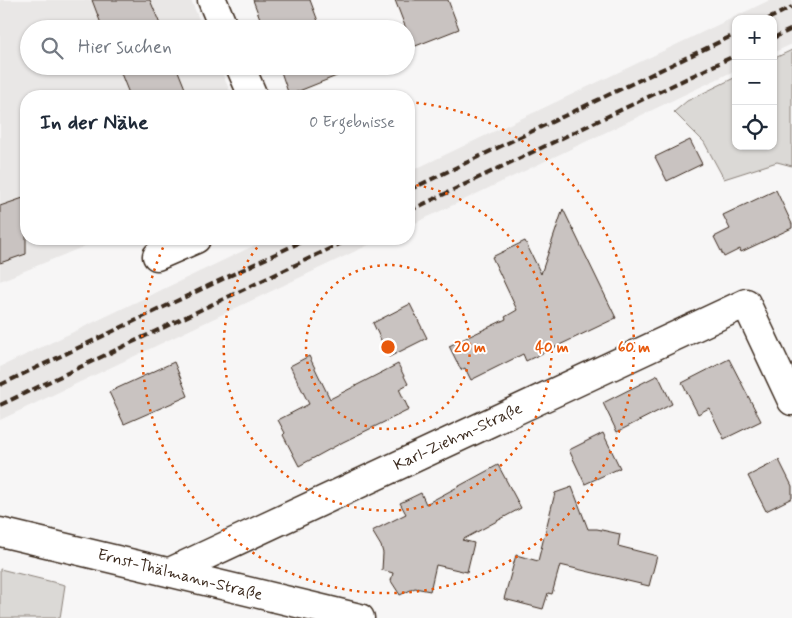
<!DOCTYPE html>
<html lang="de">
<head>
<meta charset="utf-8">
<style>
	body { margin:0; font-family:Mynerve,sans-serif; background:#f2f2f3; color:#1f2937 }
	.controls { position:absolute; right:15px; top:15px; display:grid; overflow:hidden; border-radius:10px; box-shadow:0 1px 4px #0004 }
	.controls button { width:45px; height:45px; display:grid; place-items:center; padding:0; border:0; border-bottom:1px solid #e0e1e3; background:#fff; color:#1f2937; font:25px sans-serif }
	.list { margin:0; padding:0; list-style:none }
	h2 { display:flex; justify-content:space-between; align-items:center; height:65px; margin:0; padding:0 20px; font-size:21px }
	h2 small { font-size:16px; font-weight:400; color:#747a83 }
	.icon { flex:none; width:28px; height:28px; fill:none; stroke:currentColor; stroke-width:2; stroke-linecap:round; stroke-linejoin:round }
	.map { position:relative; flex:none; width:792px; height:618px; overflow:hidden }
	.search { position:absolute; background:#fff; box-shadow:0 1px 4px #0004; left:20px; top:20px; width:395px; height:55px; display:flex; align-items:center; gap:12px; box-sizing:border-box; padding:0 18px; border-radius:28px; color:#747a83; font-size:19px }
	.panel { position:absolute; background:#fff; box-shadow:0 1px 4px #0004; left:20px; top:90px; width:395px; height:155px; border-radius:20px }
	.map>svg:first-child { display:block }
</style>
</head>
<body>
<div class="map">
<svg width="792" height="618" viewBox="0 0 792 618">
	<rect width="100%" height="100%" fill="#f7f6f6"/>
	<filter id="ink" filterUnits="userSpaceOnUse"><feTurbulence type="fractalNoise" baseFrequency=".02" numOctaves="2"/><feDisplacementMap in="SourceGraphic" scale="10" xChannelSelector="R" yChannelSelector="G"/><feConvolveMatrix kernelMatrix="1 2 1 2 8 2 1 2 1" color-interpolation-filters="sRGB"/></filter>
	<g filter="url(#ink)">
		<g fill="#e9e7e6">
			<path d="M0,0h191l12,29h-174v37h190l13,30h-206v143h76l-102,42z"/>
			<path d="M770,0h22v44l-19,9v-34h-37v51l-327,156v-54z"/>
			<path d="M268,239h113l-381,181v-53z"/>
		</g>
		<g fill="#dbd9d6" stroke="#8b827a">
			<path d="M792,50v116l-15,-4 -53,17 -20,-37 -30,-30 13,-11 49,-24v69h37v-87z"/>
			<path d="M0,569l65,16 -5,33h-60z"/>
		</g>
		<g fill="#c9c3c1" stroke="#3b2a1e">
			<path d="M92,0h58l12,29h-59z"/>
			<path d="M253,0h57l11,29h-57z"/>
			<path d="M395,0h53l11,29 -46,18z"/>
			<path d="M118,66h58l12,30h-58z"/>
			<path d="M279,66h57l3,9 -50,20z"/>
			<path d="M690,140l12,24 -35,17 -12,-24z"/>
			<path d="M776,190l16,34v4l-51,24 -1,-3 -16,8 -10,-20 16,-8 -7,-14z"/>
			<path d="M26,197v57l-26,9v-57z"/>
			<path d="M563,209l53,109 -90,43 -3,-7 -52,26 -6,-12 -4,2 -12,-24 57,-27 -1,-2 12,-7 -25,-53 33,-16 16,33z"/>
			<path d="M410,304l17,34 -38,19 -16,-34z"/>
			<path d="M309,356l21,43 68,-35 10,20 -9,5 10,21 -66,32 -44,24 -16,-31 2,-2 -7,-13 31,-16 -19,-38z"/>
			<path d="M729,359l32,62 -37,18 -15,-31 -11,6 -16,-31z"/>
			<path d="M174,362l14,34 -64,28 -15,-32z"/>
			<path d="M658,375l14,29 -55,28 -14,-29z"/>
			<path d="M603,433l17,35 -35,16 -16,-34z"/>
			<path d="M779,460l13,26v12l-26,13 -18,-35z"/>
			<path d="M498,465l23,43 -59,32 12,3 -7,29 -31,-7 -6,26 -15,-3 -15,7 -9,-14 2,-8 -11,-3 1,-17 -2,-7 -9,-15 34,-17 -6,-11 21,-10 5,11z"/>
			<path d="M572,487l16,42h9l23,5 -2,12 39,10 -8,30 -89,-21 -8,29 -4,-1 -5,16 -39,-10 12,-44 22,6 17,-68z"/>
		</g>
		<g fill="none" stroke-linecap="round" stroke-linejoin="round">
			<defs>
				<g id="minor">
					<path d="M212,0l12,29"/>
					<path d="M240,66l13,30"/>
					<path d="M157,256l39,-17"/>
					<path d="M0,532l360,86"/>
					<path d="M170,572l576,-269 46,98"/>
				</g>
			</defs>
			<use href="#minor" stroke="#3b2a1e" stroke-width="31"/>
			<use href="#minor" stroke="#fff" stroke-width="28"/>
			<g stroke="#3b2a1e" stroke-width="4" stroke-dasharray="8 4" stroke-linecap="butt">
				<path d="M768,19l24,-12"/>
				<path d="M773,38l19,-9"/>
				<path d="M409,190l327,-156"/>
				<path d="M409,211l327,-156"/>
				<path d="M0,385l307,-146"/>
				<path d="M0,405l350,-166"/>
			</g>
		</g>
	</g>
	<g fill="none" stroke="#e8590c" stroke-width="2.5" stroke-dasharray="2.5 5">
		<circle cx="388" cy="347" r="82"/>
		<path d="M409 184A164 164 0 1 1 264 239"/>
		<path d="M409 102A246 246 0 1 1 167 239"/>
	</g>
	<g text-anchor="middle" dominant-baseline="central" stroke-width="4" stroke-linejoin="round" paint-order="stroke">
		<g font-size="16" fill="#3b2a1e" stroke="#fff">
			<text transform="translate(458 437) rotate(-25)">Karl-Ziehm-Straße</text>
			<text transform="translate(180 575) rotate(14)">Ernst-Thälmann-Straße</text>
		</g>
	</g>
	<circle cx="388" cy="347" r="8" fill="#e8590c" stroke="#fff" stroke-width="2.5"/>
	<g font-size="15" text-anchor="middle" font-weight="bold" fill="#e8590c" stroke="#fff" stroke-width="4" stroke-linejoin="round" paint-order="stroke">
		<text x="470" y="352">20 m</text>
		<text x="552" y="352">40 m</text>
		<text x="634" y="352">60 m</text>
	</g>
</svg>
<div class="controls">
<button>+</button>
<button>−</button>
<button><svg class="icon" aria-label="locate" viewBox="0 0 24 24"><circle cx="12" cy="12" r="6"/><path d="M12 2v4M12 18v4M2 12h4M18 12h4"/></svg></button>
</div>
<div class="search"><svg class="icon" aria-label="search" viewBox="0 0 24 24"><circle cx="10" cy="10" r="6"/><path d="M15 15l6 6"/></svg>Hier suchen</div>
<section class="panel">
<h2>In der Nähe<small>0 Ergebnisse</small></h2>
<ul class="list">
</ul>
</section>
</div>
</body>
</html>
